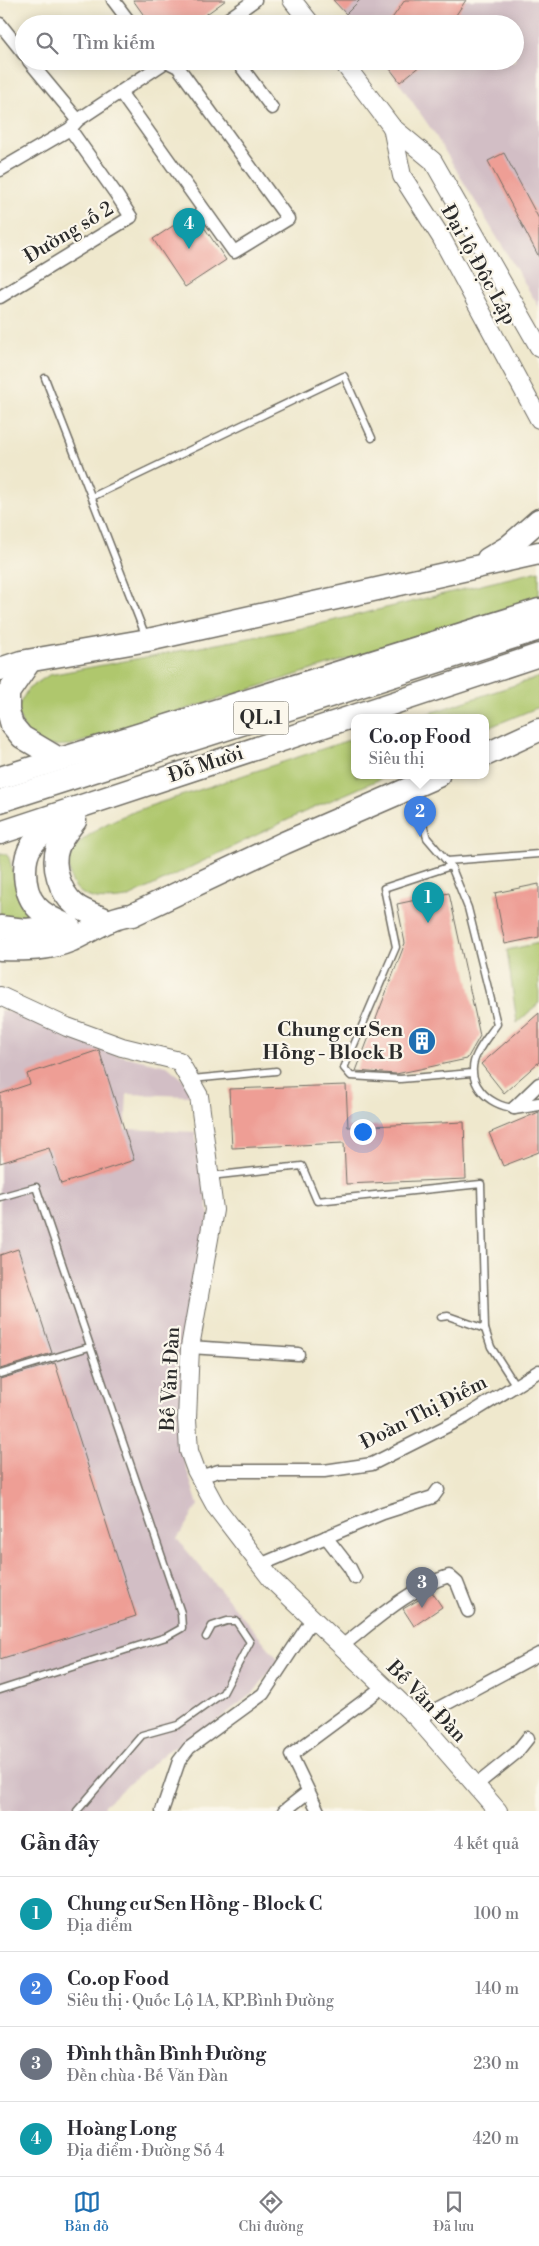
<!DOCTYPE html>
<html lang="vi">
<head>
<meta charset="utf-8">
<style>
	body { margin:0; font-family:"Libre Bodoni",serif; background:#f7f7f7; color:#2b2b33 }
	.you { position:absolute; left:362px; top:1131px; width:18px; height:18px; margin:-12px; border:4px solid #fff; border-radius:50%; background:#1a73e8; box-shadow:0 0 0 8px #1a73e833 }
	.badge { display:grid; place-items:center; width:32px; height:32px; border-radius:50%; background:#1f6fb2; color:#fff; font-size:16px; font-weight:700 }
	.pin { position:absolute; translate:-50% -41px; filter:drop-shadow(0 1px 2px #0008) }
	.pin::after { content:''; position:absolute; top:26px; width:18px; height:15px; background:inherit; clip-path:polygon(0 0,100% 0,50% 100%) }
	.popup { position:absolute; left:351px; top:714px; width:138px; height:65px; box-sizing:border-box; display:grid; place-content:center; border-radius:10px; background:#fff; filter:drop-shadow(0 1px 4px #0005); font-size:16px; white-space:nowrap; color:#7c7c81 }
	.popup b { font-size:19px; color:#2b2b33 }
	.popup::after { content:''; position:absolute; left:50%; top:100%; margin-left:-10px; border:10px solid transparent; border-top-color:#fff }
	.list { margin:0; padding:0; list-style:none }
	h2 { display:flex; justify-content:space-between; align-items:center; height:65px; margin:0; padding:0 20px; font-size:21px }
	h2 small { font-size:16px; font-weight:400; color:#7c7c81 }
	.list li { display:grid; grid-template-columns:32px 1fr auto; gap:15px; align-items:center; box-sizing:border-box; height:75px; padding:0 20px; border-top:1px solid #e1e1e2 }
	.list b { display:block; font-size:19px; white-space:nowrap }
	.list p { margin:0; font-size:16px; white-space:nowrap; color:#7c7c81 }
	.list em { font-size:16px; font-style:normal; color:#7c7c81 }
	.icon { flex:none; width:28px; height:28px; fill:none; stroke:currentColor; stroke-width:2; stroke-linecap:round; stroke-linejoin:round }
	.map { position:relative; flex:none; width:539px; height:1811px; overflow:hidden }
	.search { position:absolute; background:#fff; box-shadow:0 2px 12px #0003; left:15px; right:15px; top:15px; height:55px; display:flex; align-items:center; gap:12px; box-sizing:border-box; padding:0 18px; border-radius:28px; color:#7c7c81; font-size:19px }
	.sheet { height:365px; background:#fff }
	nav { display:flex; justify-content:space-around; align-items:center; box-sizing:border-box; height:70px; border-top:1px solid #e1e1e2; background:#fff; font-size:14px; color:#7c7c81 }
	nav a { display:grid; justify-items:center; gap:2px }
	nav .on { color:#1f6fb2 }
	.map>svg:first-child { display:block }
</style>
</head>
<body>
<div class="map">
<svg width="539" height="1811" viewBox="0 0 539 1811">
	<rect width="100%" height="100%" fill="#fbf7ec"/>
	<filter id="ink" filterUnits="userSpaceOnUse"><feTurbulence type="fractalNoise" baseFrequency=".02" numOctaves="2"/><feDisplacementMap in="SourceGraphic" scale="10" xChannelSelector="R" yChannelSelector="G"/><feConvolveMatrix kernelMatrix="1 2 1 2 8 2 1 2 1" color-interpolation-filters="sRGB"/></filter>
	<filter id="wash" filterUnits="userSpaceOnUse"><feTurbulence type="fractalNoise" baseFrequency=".0096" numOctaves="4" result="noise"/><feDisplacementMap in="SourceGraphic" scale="20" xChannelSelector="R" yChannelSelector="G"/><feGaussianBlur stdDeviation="1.12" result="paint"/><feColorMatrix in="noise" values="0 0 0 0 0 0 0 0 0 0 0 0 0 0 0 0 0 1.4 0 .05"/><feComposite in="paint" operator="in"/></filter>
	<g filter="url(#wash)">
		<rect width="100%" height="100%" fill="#efe8cd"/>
		<g fill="#d2bec5">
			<path d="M333,0h206v307l-105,-174 -50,-72h131v-37h-162z"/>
			<path d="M0,1010l21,3 44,23 49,18 53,12 18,15 7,15 -65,-2 -2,35 70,3 14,82 -26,243 15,48 -21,34 102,121 -26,33 -69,53 -12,1 -68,58 -1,6h-103z"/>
		</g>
		<g fill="#afc76d" stroke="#6d794c">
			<path d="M539,571v28l-467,146 -25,1 -17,-4 -14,-32 12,-21 21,-14 254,-47z"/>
			<path d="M539,677v30l-54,22v-11h-70z"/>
			<path d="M355,738v38h32l-85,37 -175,85c-14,2 -31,4 -44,-4 -17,-10 -18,-36 -5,-50 6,-6 15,-11 21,-16 26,-16 67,-27 97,-37 53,-18 106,-35 159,-53z"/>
			<path d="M0,853l6,1 3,4 12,43 17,25 -38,-1z"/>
			<path d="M539,943v60l-22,20 -10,-73z"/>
		</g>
		<g id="blocks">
			<g fill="#ee9e95">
				<path d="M133,0h93l-33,24h-43z"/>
				<path d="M333,0h27l-14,14z"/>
				<path d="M405,0h61l-16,24h-62z"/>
				<path d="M384,61h42l-26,21z"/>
				<path d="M504,153l35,66v38l-51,-96z"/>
				<path d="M194,212l32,48 -41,27 -32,-48z"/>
				<path d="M539,884v53l-34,7 -10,-51z"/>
				<path d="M449,893l31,143 -13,23 -71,15 -40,-3 49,-128 -8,-39z"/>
				<path d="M539,1013v49l-35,31 -23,-29z"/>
				<path d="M99,1050l35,110 -73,24 -12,-36 -49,15v-69l30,-10 -3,-10z"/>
				<path d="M346,1085l2,42 116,-5 2,57 -120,5 -2,-41 -112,5 -3,-59z"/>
				<path d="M539,1112v40l-36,14 -14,-33z"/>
				<path d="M18,1249l34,104 -52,16v-114z"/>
				<path d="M55,1363l81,253 -136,43v-280z"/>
				<path d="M432,1592l10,15 -28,19 -11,-17z"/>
			</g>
		</g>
	</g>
	<g filter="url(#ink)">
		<use href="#blocks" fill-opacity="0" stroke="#706d64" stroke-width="1"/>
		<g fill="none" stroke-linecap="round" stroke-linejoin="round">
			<defs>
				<g id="lane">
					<path d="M45,378l101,259"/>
					<path d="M92,497l252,-121 28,62"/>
					<path d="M413,791l14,47 24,28 17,42 29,116c-7,10 -15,19 -20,30 -14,27 11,52 37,54"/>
					<path d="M447,861l92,-7"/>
					<path d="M451,866l-67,22 12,59 -52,121 7,8 49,3 72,-6"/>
					<path d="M192,1079l84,-8"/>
					<path d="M210,1176l92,-10 15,35 164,-17 4,145 6,18 25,39"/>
					<path d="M0,1197l36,-10 145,426 1,15 -16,9 -166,53"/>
					<path d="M441,1317l7,-1 37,13"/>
					<path d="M0,1374l89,-27"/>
					<path d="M77,1811l65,-76 36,-10 45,-32 27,-51 -14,-21h-9l-15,5 -6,11"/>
				</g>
				<g id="street">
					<path d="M113,0l18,24"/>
					<path d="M0,24l24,30"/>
					<path d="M221,24l34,-24"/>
					<path d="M29,61l49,59"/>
					<path d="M237,61l35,47"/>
					<path d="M120,92l114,160 54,-33 -110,-152 -12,-6"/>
					<path d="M0,170l70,-41 8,-9 89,-59"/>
					<path d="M0,297l131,-80 -15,-23 -46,-65"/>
					<path d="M514,1108l25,-24"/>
					<path d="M514,1108l25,-4"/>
					<path d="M190,1347l108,7"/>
					<path d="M199,1477l20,-6h105l48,-7 93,-47 74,-46"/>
					<path d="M326,1537l24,31 5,10"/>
					<path d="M260,1565l123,-52 50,-16 5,-7"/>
					<path d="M342,1646c31,-24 69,-59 107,-70l8,7 11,28"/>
					<path d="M418,1719l121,-65"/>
					<path d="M475,1786l41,-33 12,-15"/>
					<path d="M162,1811l17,-50 10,-13 74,-54 50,-76"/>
					<path d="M284,1811l24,-19"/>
					<path d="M318,1811l-27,-56 93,-69"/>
				</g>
				<g id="secondary">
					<path d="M292,0l19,24"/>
					<path d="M342,61l50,66 41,34 106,186"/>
					<path d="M392,127l10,49 39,61 98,182"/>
					<path d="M0,996l67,31 55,20 57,14 20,35 15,114 -24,137 -3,72 2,32 7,19 20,37 56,73 146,139 80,92"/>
				</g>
				<g id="highway">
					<path d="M488,559l20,-12 31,-27"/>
					<path d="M30,661l-22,32v18l4,14 10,12 37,22"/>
					<path d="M0,669l21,-7 127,-22 391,-87"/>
					<path d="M485,755l54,-25"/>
					<path d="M0,778l539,-168"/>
					<path d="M0,801l539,-172"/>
					<path d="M65,819c-11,8 -25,15 -33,26 -5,7 -7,18 -7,26 0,32 15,44 44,55"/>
					<path d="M75,821c-6,8 -13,16 -17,26 -7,18 2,45 16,57 9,8 25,12 35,17"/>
					<path d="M0,833l539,-178"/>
					<path d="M0,927l25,3 44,-4"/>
					<path d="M0,949c26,1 48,1 72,-9 20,-9 37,-23 60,-25l152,-72 154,-67"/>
				</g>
			</defs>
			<use href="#lane" stroke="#706d64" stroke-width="9"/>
			<use href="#street" stroke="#706d64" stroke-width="15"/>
			<use href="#secondary" stroke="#706d64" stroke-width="20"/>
			<use href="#highway" stroke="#706d64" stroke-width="25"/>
			<use href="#lane" stroke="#fff" stroke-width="6"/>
			<use href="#street" stroke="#fff" stroke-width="12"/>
			<use href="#secondary" stroke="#fff" stroke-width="18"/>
			<use href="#highway" stroke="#fff" stroke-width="22"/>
		</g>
	</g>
	<defs>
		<symbol id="building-disc" viewBox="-11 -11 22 22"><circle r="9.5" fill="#1f6fb2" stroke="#fbf7ec"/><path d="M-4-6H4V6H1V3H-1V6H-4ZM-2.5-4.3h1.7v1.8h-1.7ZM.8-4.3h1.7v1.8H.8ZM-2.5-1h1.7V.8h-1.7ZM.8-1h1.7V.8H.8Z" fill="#fff"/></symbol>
	</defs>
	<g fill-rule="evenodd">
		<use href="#building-disc" x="406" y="1025" width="32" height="32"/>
	</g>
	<g text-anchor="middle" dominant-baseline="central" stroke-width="4.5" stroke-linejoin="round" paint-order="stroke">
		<rect fill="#fbf7ec" stroke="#696865" stroke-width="1" x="233.5" y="701.5" width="55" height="33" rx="4"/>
		<g font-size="19" font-weight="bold" fill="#2b2b2b">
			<text x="261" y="718">QL.1</text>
		</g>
		<g font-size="20" fill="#2b2b2b" stroke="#fbf7ec">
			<text transform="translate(69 233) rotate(-31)">Đường số 2</text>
			<text transform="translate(478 265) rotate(61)">Đại lộ Độc Lập</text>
			<text transform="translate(206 765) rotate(-18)">Đỗ Mười</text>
			<text transform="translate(171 1379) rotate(-87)">Bế Văn Đàn</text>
			<text transform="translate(424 1413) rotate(-27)">Đoàn Thị Điểm</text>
			<text transform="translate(426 1702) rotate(46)">Bế Văn Đàn</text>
		</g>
		<g font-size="20" font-weight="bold" fill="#2b2b2b" stroke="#fbf7ec" text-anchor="end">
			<text x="403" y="1030">Chung cư Sen<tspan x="403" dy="23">Hồng - Block B</tspan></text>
		</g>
	</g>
</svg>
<div class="you"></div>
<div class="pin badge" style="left:428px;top:923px;background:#0f9aa8">1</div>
<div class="pin badge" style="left:420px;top:837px;background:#3f7fe0">2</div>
<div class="popup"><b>Co.op Food</b>Siêu thị</div>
<div class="pin badge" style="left:422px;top:1608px;background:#6b7280">3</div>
<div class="pin badge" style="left:189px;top:249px;background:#0f9aa8">4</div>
<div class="search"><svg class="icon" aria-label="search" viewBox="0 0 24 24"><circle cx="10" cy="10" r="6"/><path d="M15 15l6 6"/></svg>Tìm kiếm</div>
</div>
<section class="sheet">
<h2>Gần đây<small>4 kết quả</small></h2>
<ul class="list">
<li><span class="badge" style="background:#0f9aa8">1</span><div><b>Chung cư Sen Hồng - Block C</b><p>Địa điểm</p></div><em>100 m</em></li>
<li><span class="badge" style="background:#3f7fe0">2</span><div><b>Co.op Food</b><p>Siêu thị · Quốc Lộ 1A, KP.Bình Đường</p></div><em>140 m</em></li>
<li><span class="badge" style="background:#6b7280">3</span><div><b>Đình thần Bình Đường</b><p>Đền chùa · Bế Văn Đàn</p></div><em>230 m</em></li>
<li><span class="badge" style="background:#0f9aa8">4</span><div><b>Hoàng Long</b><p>Địa điểm · Đường Số 4</p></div><em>420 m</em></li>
</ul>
</section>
<nav>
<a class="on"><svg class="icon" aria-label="map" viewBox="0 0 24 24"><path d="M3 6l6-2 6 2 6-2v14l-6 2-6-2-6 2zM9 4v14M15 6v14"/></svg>Bản đồ</a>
<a><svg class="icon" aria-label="directions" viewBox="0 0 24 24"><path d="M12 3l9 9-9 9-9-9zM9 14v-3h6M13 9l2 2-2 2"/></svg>Chỉ đường</a>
<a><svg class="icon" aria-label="saved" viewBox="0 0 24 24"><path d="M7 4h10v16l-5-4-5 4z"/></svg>Đã lưu</a>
</nav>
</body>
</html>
